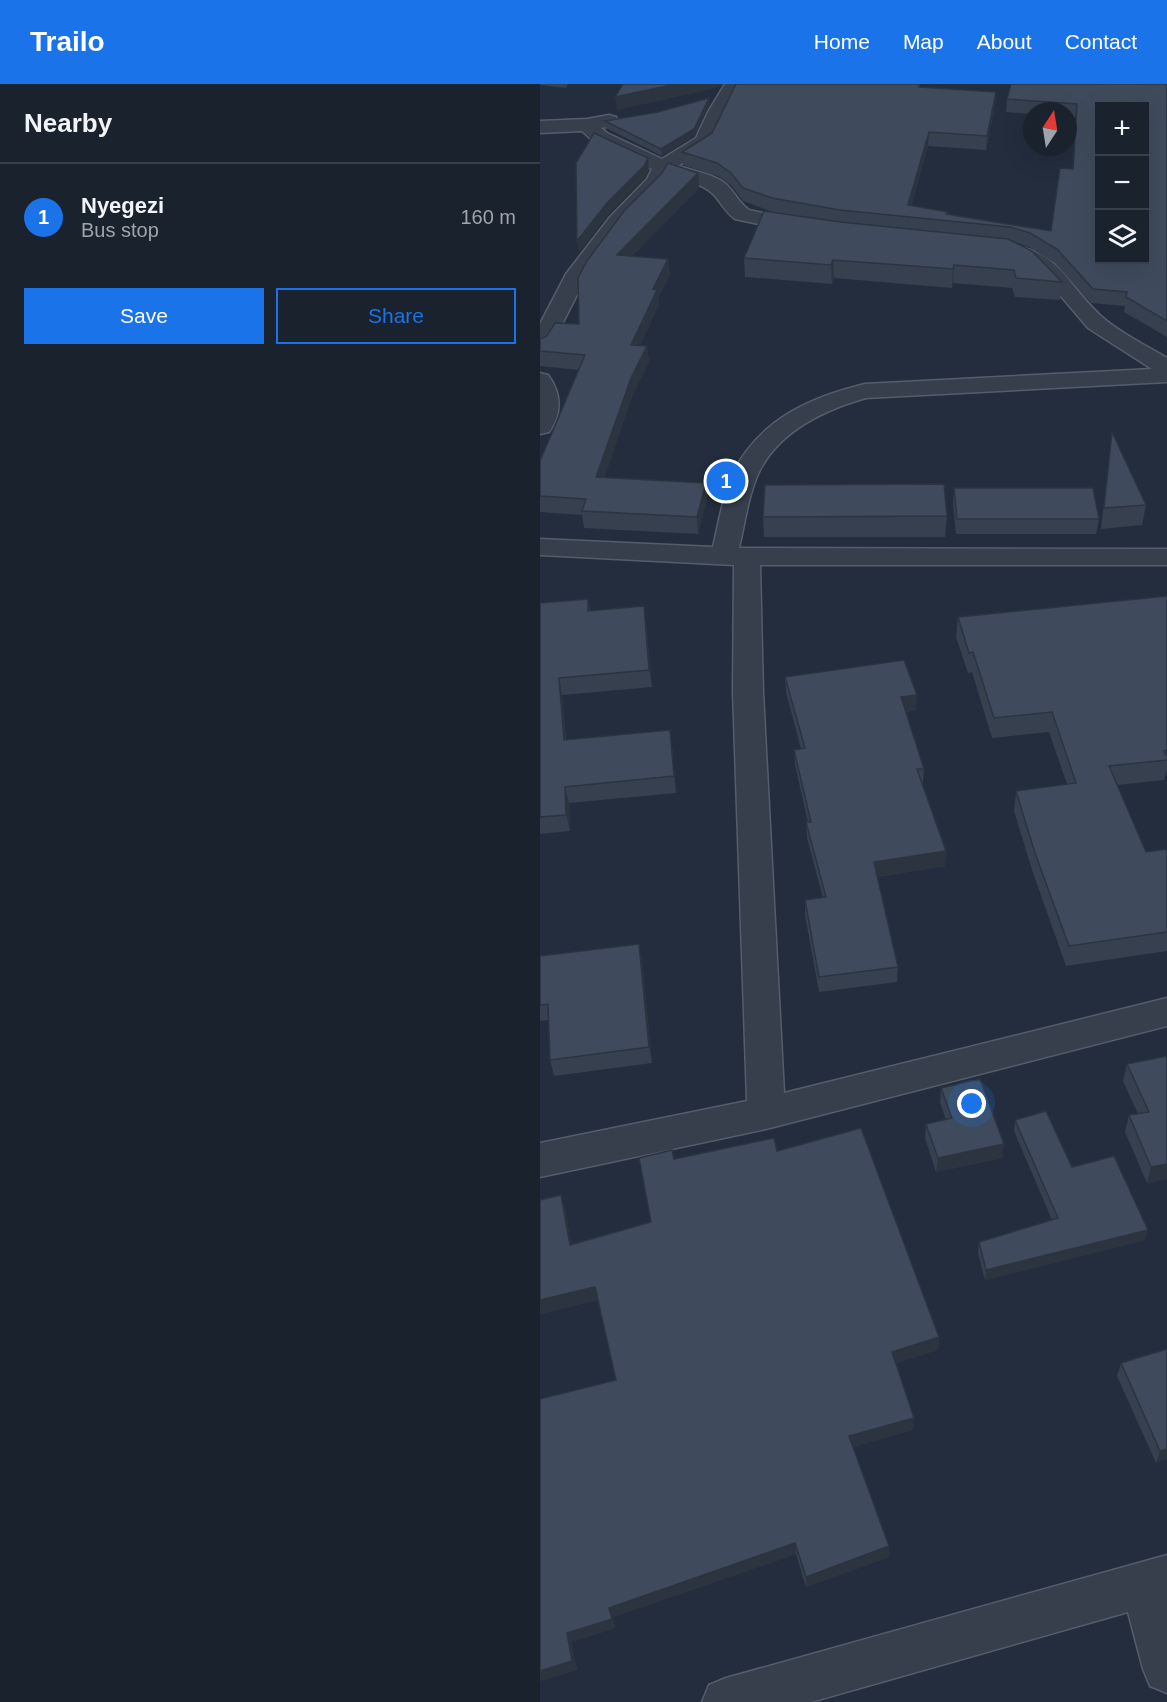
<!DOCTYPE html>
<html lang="en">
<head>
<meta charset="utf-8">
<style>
	body { margin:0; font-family:Arial,sans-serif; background:#272f3a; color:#f1f3f6 }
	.controls { position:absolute; right:18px; top:18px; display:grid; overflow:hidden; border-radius:0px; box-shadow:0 6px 24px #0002 }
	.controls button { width:54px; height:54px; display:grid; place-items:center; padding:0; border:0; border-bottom:2px solid #383f4a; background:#1a222e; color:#f1f3f6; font:30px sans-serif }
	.compass { position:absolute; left:483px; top:18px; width:54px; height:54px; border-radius:50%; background:#1a222e; box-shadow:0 6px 24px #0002; rotate:12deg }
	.you { position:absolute; left:432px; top:1020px; width:21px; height:21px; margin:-15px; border:4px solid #fff; border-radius:50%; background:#1a73e8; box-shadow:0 0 0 9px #1a73e833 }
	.badge { display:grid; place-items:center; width:39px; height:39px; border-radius:50%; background:#1a73e8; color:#fff; font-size:20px; font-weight:700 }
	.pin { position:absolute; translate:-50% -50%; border:3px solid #fff; box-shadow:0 2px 6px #0006 }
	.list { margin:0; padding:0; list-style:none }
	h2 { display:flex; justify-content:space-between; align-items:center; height:78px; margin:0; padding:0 24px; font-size:26px }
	h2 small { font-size:20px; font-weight:400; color:#9fa4aa }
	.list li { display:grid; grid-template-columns:39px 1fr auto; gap:18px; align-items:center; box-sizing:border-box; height:108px; padding:0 24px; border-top:2px solid #383f4a }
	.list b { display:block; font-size:22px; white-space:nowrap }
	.list p { margin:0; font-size:20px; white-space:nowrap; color:#9fa4aa }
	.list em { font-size:20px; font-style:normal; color:#9fa4aa }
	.actions { display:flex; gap:12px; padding:18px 24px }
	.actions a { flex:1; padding:14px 0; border:2px solid #1a73e8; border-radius:0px; text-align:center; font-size:21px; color:#1a73e8 }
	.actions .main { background:#1a73e8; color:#fff }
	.icon { flex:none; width:33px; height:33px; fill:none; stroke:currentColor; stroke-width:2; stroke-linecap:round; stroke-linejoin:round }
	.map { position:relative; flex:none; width:627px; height:1618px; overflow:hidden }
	header { display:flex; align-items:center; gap:36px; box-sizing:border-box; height:84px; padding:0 30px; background:#1a73e8; color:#fff }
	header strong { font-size:28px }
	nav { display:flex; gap:33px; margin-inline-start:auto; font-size:21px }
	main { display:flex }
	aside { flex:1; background:#1a222e }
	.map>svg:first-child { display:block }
</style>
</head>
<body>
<header>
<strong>Trailo</strong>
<nav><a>Home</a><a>Map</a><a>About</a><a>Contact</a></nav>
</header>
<main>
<aside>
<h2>Nearby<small></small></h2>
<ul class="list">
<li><span class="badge">1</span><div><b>Nyegezi</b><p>Bus stop</p></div><em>160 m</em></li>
</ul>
<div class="actions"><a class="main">Save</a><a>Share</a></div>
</aside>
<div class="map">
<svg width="627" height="1618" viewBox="0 0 627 1618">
	<rect width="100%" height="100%" fill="#232d3d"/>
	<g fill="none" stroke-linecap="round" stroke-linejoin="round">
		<defs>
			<g id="minor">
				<path d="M185,0h18l-32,61 -33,21c15,5 37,8 49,19 8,8 12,18 22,25l63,14 3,4 -3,4 -7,2 -70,-15c-10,-7 -14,-17 -22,-25 -11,-11 -31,-14 -45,-19l-6,11 -38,39 -37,50 -36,71 -3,5 -8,2v-29l26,-50 44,-57 37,-38 5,-10 -59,-28 -11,-10 -42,2v-12l47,-2 22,-4 7,2 2,4 -2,4 -15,3 6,5 55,26 34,-21 12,-26z"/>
				<path d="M466,159c59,12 56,37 95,73 19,17 44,29 66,42v24l-301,16c-42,12 -87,33 -107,74 -11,24 -14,51 -20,76l428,1v16h-407l3,127 21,401 383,-95v28l-401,103 -226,48v-34l207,-42 -14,-409 1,-127 -194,-10v-16l173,8c6,-25 10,-53 21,-76 27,-52 77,-74 131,-87l287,-15 -64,-41 -39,-46 -21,-19 -29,-10 -3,-4 3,-4z"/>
				<path d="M0,289l8,2c14,19 14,38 1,57l-9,2z"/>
				<path d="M627,1471v138l-17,-7 -7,-17 -15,-57 -317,90h-109l7,-17 17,-7z"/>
			</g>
		</defs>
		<use href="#minor" stroke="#555d6b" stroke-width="3"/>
		<use href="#minor" fill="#373f4d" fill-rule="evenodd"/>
	</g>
	<g fill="#36404f">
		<path d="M0,0h28l-2,4 -26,-3z"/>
		<path d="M380,0v3l76,5 -1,13 -9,45 -58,-4 -17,60 37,6v2l103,17 22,-62 3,-52 -8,-1v-5h-36v3l-26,-2 1,-13 160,-15v253l-43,-25 1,-6 -34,-3 -36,-40 -26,-16 -14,-5 47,40 -2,18 -45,-3 -3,-9 -59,-5 -1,5 -118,-10 -2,6 -87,-7 -1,-19 29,-46 -30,-11 -11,-15 -14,-10 -35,-11 -1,-13 30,-19z"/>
		<path d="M170,21l-16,31 -32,20 -56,-28 -1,-7 53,-9z"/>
		<path d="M158,89l1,15 -67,68 36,3 2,16 -12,23 1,7 -19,40 7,1 2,16 -16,32 -29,84 102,5 1,16 -9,35 -114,-6 -2,-13 -42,-3v-51l39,-91 -39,-4v-27l39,-15 -1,-46z"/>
		<path d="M572,348l34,73 -4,20 -41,4z"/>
		<path d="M414,404l145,31 -3,15h-140l-3,-31z"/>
		<path d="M407,432l-2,21h-181l-1,-20z"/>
		<path d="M627,512v174l-3,10 -47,5 29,67 21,-3v102l-101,15 -33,-93 -19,-62 2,-20 51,-7 -18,-52 -57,6 -20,-66 -4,1 -12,-36 2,-20z"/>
		<path d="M48,515l2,12 56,12 6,64 -90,8 4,45 106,7 4,46 -107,10 1,28 -30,3v-231z"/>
		<path d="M245,593l131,33 -10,2 18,57 -1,15h-1l24,67 -1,15 -68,11 21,90 -1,15 -78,10 -14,-77v-15l18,-2 -16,-60 -1,-16h2l-13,-57 -1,-15 7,-1 -15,-57z"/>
		<path d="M0,872l102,4 10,103 -98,13 -4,-16 -2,-40 -8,1z"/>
		<path d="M627,972v123l-20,4 -22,-51 4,-17 9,-1 -15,-33 4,-17z"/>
		<path d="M401,1004l63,56 -2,14 -66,14 -11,-34 1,-14 20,-4 -6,-18z"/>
		<path d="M475,1036l57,47 73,73 -160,40 -7,-27 1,-11 73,-22 -38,-89z"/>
		<path d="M237,1067l162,186 -1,13 -42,13 17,67 -61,17 37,99v11l-83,30 -10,-33 -183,63 2,11 -44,14 6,28 -37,11 76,-301 -18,-80 -58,14v-114l25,8 6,36 80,-22 23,-63z"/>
		<path d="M581,1279l46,96 -11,4 -39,-87z"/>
	</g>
	<g fill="#2c3440">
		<path d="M136,0h47l-2,2 -21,6 -83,18 -2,-13z"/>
		<path d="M456,8l-1,13 -9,45 1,-14z"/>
		<path d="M169,14l1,7 -16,31 -32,20 -1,-7z"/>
		<path d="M389,48l-1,14 -20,73v-14z"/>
		<path d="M108,74l1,12 -4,8 -37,37 -29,38 -2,-12 30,-38z"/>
		<path d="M158,89l1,15 -81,82 -1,-15z"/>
		<path d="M128,175l2,16 -12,23 1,7 -26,55 -2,-15 22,-56z"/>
		<path d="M293,176l1,18 -2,6 -1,-19z"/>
		<path d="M414,181l-1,18 -1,5 1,-19z"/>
		<path d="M107,262l2,16 -16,32 -34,100 -3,-17 35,-99z"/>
		<path d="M166,399l1,16 -9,35 -1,-17z"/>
		<path d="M104,522l2,17 6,64 -3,-17z"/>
		<path d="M19,594l3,17 5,62 -3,-17z"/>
		<path d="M377,611l-1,15 -15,3v-16z"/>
		<path d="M25,703l4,16 1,28 -4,-16z"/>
		<path d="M406,767l-1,15 -71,11v-15z"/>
		<path d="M99,860l3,16 10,103 -3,-16z"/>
		<path d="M464,1060l-2,14 -66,14 2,-14z"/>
		<path d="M627,1080v15l-20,4 4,-16z"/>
		<path d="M21,1111l4,13 9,50 -4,-13z"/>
		<path d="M608,1146l-3,10 -160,40 1,-10z"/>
		<path d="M55,1203l3,13 -58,14v-14z"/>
		<path d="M399,1253l-1,13 -47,15 1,-13z"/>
		<path d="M374,1334l-1,12 -64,18v-12z"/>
		<path d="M627,1365v10l-11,4 4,-12z"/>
		<path d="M255,1459l1,11 -183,63 2,11 -44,14 6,28 -37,11v-10l27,-38 42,-25z"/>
		<path d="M349,1462v11l-83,30v-10z"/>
	</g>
	<g fill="#3f4b5c" stroke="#2c3440" stroke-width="1.5" fill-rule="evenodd">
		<path d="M83,0h53l-61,13z"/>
		<path d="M196,0h183v3l77,5 -9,44 -58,-4 -21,73 40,7 -2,2 105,17 9,-63 13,1 4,-65 -70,-5 4,-15h156v237l-41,-24 1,-5 -34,-3 -36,-40 -27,-16 -20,-6 -170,-17 -68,-12 -29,-10 -12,-15 -14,-10 -35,-11 30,-19zM560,22h44v154h-44z"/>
		<path d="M169,14l-15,31 -33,20 -56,-28 53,-9z"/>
		<path d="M54,49l54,25 -4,8 -37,37 -30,38 -1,-78z"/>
		<path d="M128,79l30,10 -81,82 51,4 -15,30 4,1 -26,55 16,1 -16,32 -35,99 110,6 -9,34 -115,-6 4,-12 -46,-3v-35l45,-106 -45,-4v-12l7,-3 8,-13 24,1 -1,-46 9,-17 37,-50 38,-38z"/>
		<path d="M224,127l76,11 168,17 24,12 30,31 -46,-4 -2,-8 -60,-5 -1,4 -120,-9 -2,5 -87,-7z"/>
		<path d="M572,348l34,73 -42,3z"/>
		<path d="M404,400l3,32 -184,1 2,-32z"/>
		<path d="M414,404h139l6,31h-142z"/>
		<path d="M627,512v154l-3,1 3,6v3l-58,6 37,86 21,-3v83l-98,14 -34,-93 -19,-62 60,-8 -24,-71 -58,6 -21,-66 -4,1 -11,-36z"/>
		<path d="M48,515v12l56,-5 5,64 -90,8 5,62 106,-10 4,46 -109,11 1,28 -26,2v-214z"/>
		<path d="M364,576l13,35 -16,2 23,72h-7l29,82 -72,11 24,105 -79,10 -14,-77 21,-3 -20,-75h5l-17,-72 11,-2 -20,-71z"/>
		<path d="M99,860l10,103 -99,13 -2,-56 -8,1v-49z"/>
		<path d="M627,972v108l-16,3 -22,-52 20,-3 -22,-48z"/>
		<path d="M440,995l24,65 -66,14 -12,-34 26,-6 -11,-30z"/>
		<path d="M506,1027l26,56 42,-11 34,74 -162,40 -7,-28 79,-24 -43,-98z"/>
		<path d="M321,1044l78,209 -47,15 22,66 -65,18 40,110 -83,31 -11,-34 -186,65 3,11 -45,14 5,28 -32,10v-272l76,-19 -21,-93 -55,13v-100l21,-5 9,50 81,-23 -12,-64 33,-8 2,9 100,-21 3,13z"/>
		<path d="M627,1265v100l-7,2 -39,-88z"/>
	</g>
</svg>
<div class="controls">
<button>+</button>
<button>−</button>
<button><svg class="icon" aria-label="layers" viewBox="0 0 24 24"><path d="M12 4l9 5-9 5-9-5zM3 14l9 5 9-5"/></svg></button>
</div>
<svg class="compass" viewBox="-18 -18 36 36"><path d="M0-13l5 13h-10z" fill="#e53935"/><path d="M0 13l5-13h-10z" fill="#9fa4aa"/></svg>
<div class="you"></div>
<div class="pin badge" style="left:186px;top:397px">1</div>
</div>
</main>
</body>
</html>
